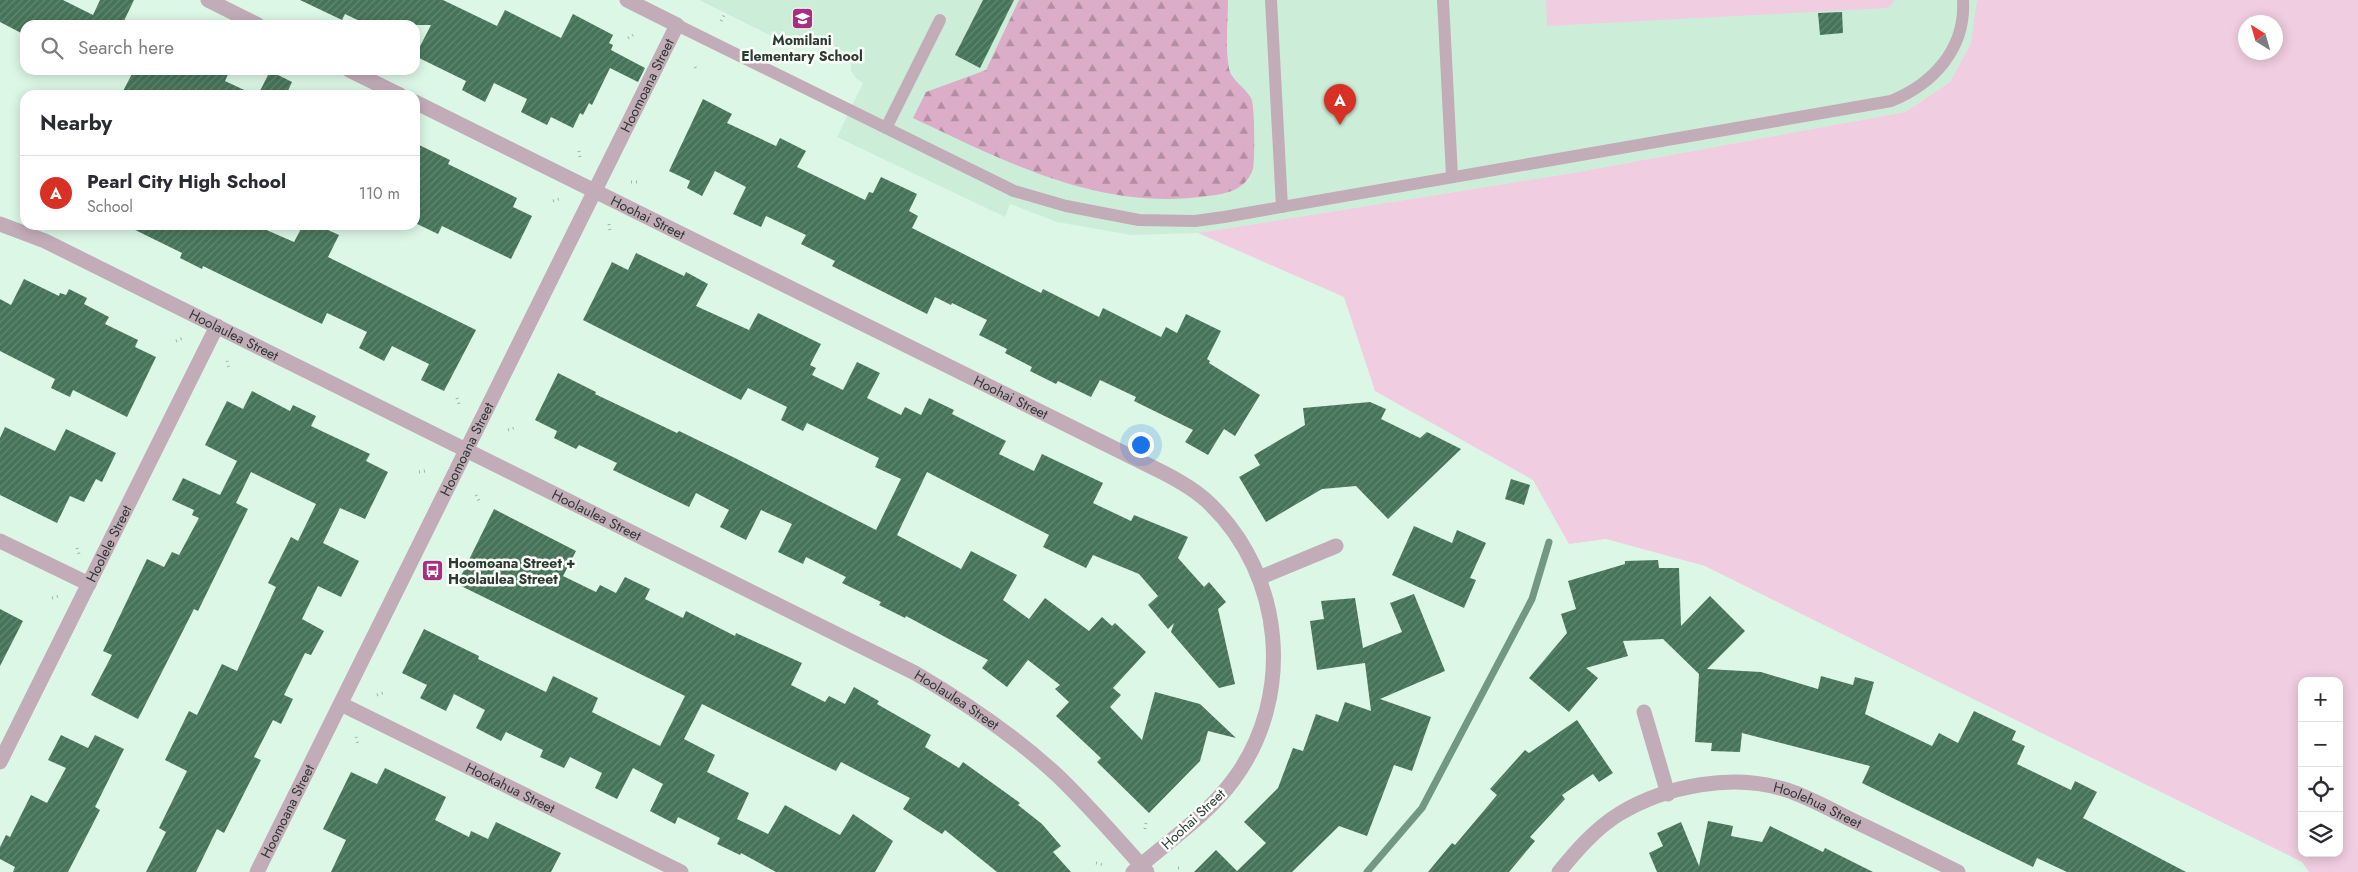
<!DOCTYPE html>
<html lang="en">
<head>
<meta charset="utf-8">
<style>
	body { margin:0; font-family:Jost,sans-serif; background:#f7f7f7; color:#2b2b33 }
	.controls { position:absolute; right:15px; bottom:15px; display:grid; overflow:hidden; border-radius:10px; box-shadow:0 2px 12px #0003 }
	.controls button { width:45px; height:45px; display:grid; place-items:center; padding:0; border:0; border-bottom:1px solid #e1e1e2; background:#fff; color:#2b2b33; font:25px sans-serif }
	.compass { position:absolute; left:2238px; top:15px; width:45px; height:45px; border-radius:50%; background:#fff; box-shadow:0 2px 12px #0003; rotate:323deg }
	.you { position:absolute; left:1140px; top:444px; width:18px; height:18px; margin:-12px; border:4px solid #fff; border-radius:50%; background:#1a73e8; box-shadow:0 0 0 8px #1a73e833 }
	.badge { display:grid; place-items:center; width:32px; height:32px; border-radius:50%; background:#d93025; color:#fff; font-size:16px; font-weight:700 }
	.pin { position:absolute; translate:-50% -41px; filter:drop-shadow(0 1px 2px #0008) }
	.pin::after { content:''; position:absolute; top:26px; width:18px; height:15px; background:inherit; clip-path:polygon(0 0,100% 0,50% 100%) }
	.list { margin:0; padding:0; list-style:none }
	h2 { display:flex; justify-content:space-between; align-items:center; height:65px; margin:0; padding:0 20px; font-size:21px }
	h2 small { font-size:16px; font-weight:400; color:#7c7c81 }
	.list li { display:grid; grid-template-columns:32px 1fr auto; gap:15px; align-items:center; box-sizing:border-box; height:75px; padding:0 20px; border-top:1px solid #e1e1e2 }
	.list b { display:block; font-size:19px; white-space:nowrap }
	.list p { margin:0; font-size:16px; white-space:nowrap; color:#7c7c81 }
	.list em { font-size:16px; font-style:normal; color:#7c7c81 }
	.icon { flex:none; width:28px; height:28px; fill:none; stroke:currentColor; stroke-width:2; stroke-linecap:round; stroke-linejoin:round }
	.map { position:relative; flex:none; width:2358px; height:872px; overflow:hidden }
	.search { position:absolute; background:#fff; box-shadow:0 2px 12px #0003; left:20px; top:20px; width:400px; height:55px; display:flex; align-items:center; gap:12px; box-sizing:border-box; padding:0 18px; border-radius:15px; color:#7c7c81; font-size:19px }
	.panel { position:absolute; background:#fff; box-shadow:0 2px 12px #0003; left:20px; top:90px; width:400px; height:140px; border-radius:15px }
	.map>svg:first-child { display:block }
</style>
</head>
<body>
<div class="map">
<svg width="2358" height="872" viewBox="0 0 2358 872">
	<defs>
		<pattern id="forest-firs" width="22" height="20" patternUnits="userSpaceOnUse" patternTransform="scale(1.25)"><rect width="22" height="20" fill="#dcadc8"/><path d="M5 1l3.5 6h-7zM16 11l3.5 6h-7z" fill="#b38ea3"/></pattern>
		<pattern id="building-hatch" width="6" height="6" patternUnits="userSpaceOnUse" patternTransform="scale(1.25)"><rect width="6" height="6" fill="#467459"/><path d="M-1 1l2-2M0 6l6-6M5 7l2-2" fill="none" stroke="#648873"/></pattern>
	</defs>
	<rect width="100%" height="100%" fill="#dcf7e6"/>
	<path fill="#cceed8" d="M699,0h1278v7l-6,36 -21,39 -45,30 -333,61 -374,60 -67,2 -74,-13 -47,-18 -5,13 -168,-80 26,-54 -7,-5 -5,-7v-16l-39,-20 -6,6 -18,3z"/>
	<g fill="#f0cde0" fill-rule="evenodd">
		<path d="M1546,0h349l-7,8 -341,18z"/>
		<path d="M1977,0h381v872h-49l-7,-10 -597,-296 -99,-27 -37,5 -36,-64 -158,-89 -31,-94 -146,-64 374,-60 333,-61 45,-30 21,-39zM2246,22h30v30h-30zM2302,681h37v172h-37z"/>
	</g>
	<path fill="url(#forest-firs)" d="M1019,0h209c0,22 -3,46 1,68 1,11 17,20 22,30 4,7 4,61 2,71 -7,21 -27,25 -45,27 -107,16 -202,-34 -295,-78l13,-26 60,-22z"/>
	<g fill="none" stroke-linecap="round" stroke-linejoin="round">
		<path stroke="#739882" stroke-width="7" d="M1367,872l55,-64 110,-209 17,-57"/>
	</g>
	<g fill="url(#building-hatch)">
		<path d="M0,0h63l30,15 7,-15h34l-12,25h-97v10l-25,-13z"/>
		<path d="M300,0h143l54,26 8,-16 56,28 12,-24 40,21 -4,8 4,2 -2,5 34,18 -7,14 -28,-14 -18,37 -3,-2 -6,12 -3,-2 -7,15 -22,-11 -4,8 -26,-13 6,-13 -33,-16 -9,19 -23,-12 4,-9 -51,-25 16,-31h-63l-23,-11 -3,6z"/>
		<path d="M983,0h31l-34,68 -25,-13z"/>
		<path d="M1842,12l1,21 -23,2 -2,-22z"/>
		<path d="M134,70h96l-5,11 30,14h-134z"/>
		<path d="M270,71l22,11 -6,13h-28z"/>
		<path d="M703,99l29,15 -5,9 49,23 4,-8 26,13 -9,16 68,33 4,-8 4,1 8,-16 36,17 -8,17 9,5 -6,12 129,65 2,-4 56,28 4,-9 58,29 5,-10 11,6 9,-19 35,17 -14,28 3,2 -1,2 51,32 -25,41 -11,-7 -16,26 -23,-13 8,-12 -59,-29 2,-4 -36,-17 -9,17 -33,-16 -2,3 -26,-13 2,-4 -27,-14 2,-4 -28,-14 8,-15 -35,-17 -1,2 -16,-8 -8,17 -95,-48 3,-5 -34,-17 5,-9 -40,-19 -5,11 -28,-13 13,-27 -31,-16 -13,25 -15,-8 3,-7 -21,-10z"/>
		<path d="M415,143l35,17 -2,4 69,34 -4,9 19,9 -21,43 -69,-33 -4,8 -23,-11z"/>
		<path d="M125,225h130l39,17 9,-17h14l22,10 -11,22 148,73 -32,61 -23,-11 8,-16 -37,-18 -8,15 -25,-13 8,-16 -40,-19 -5,11 -119,-58 -1,3 -22,-11 2,-5z"/>
		<path d="M636,253l48,23 2,-4 22,12 -12,22 53,24 9,-17 63,31 -11,21 6,3 -4,7 31,15 14,-28 23,11 -13,25 34,17 4,-8 16,8 8,-17 25,12 -2,4 54,27 -7,13 35,17 8,-17 61,29 -10,20 38,18 3,-6 54,22 -10,21 26,29 5,-5 17,20 -8,7 17,75 -16,4 -48,-56 3,-9 -6,6 -20,-24 10,-9 -19,-22 -46,-19 -7,13 -43,-21 6,-12 -122,-63 -30,63 64,34 10,-18 46,24 -14,25 26,19 16,-21 44,33 13,-14 10,9 3,-3 31,29 -33,36 8,7 -11,12 32,33 13,-48 45,12 36,34 -28,-7 -8,30 -51,52 -52,-51 4,-4 -45,-42 13,-14 -14,-13 5,-4 -32,-25 -21,27 -25,-19 6,-8 -82,-44 -1,2 -26,-13 2,-3 -39,-19 4,-6 -40,-20 -3,7 -25,-12 14,-28 -31,-14 -15,30 -26,-13 9,-17 -33,-17 -7,14 -76,-37 4,-7 -38,-18 -3,4 -22,-11 3,-7 -22,-11 23,-47 38,19 -1,2 82,39 2,-2 56,27 141,72 25,-51 -26,-12 4,-9 -72,-35 -4,8 -22,-11 6,-13 -39,-19 -7,12 -158,-80 29,-58 16,8z"/>
		<path d="M24,279l35,17 1,-3 6,2 3,-6 18,9 -3,6 25,13 -4,7 33,16 -3,7 21,10 -29,60 -54,-27 -3,7 -19,-9 4,-9 -55,-28v-52l11,6z"/>
		<path d="M252,391l38,20 3,-6 23,11 -5,10 59,28 -4,7 22,11 -23,47 -25,-11 -17,35 36,18 -18,36 -23,-11 -16,33 22,12 -13,24 -6,-2 -21,42 9,4 -12,25 -8,-4 -19,37 7,3 -37,73 -7,-4 -21,43h-50l20,-40 -7,-4 28,-57 -22,-11 24,-49 8,4 25,-51 15,7 39,-84 -8,-4 23,-46 7,4 18,-37 -65,-32 -15,31 12,6 -50,102 -4,-2 -56,110 -47,-24 21,-40 -9,-4 44,-92 17,8 8,-15 7,3 20,-37 -7,-3 2,-5 -22,-10 11,-22 37,17 17,-34 -32,-16 22,-44 16,8z"/>
		<path d="M1370,402l16,7 -5,10 39,19 7,-6 34,17 -73,70 -32,-33 -34,3 -56,33 -27,-45 21,-12 -6,-10 51,-30 -2,-17z"/>
		<path d="M5,427l50,24 11,-22 50,24 -14,29 -6,-3 -12,23 -14,-6 -13,27 -57,-28v-57z"/>
		<path d="M1511,479l19,6 -6,20 -19,-6z"/>
		<path d="M494,509l82,42 -13,25 33,16 4,-7 16,8 9,-16 25,12 -5,10 38,19 3,-7 49,25 1,-3 66,30 -11,22 34,17 4,-6 16,8 9,-17 25,14 -2,3 54,31 -6,12 34,21 4,-6 57,41 -2,2 24,19 19,22 -8,6 18,20h-74l-52,-42 -3,4 -39,-25 7,-11 -69,-36 -5,9 -134,-67 -18,35 31,16 -8,17 42,21 -12,26 31,15 17,-29 55,30 13,-21 40,27 -18,31h-99l-35,-19 -1,2 -23,-11 3,-6 -42,-21 -3,7 -25,-13 13,-27 -30,-16 -16,31 -22,-11 7,-15 -32,-16 -6,11 -24,-11 3,-7 -37,-18 -5,9 -25,-13 9,-18 -31,-16 -8,17 -26,-13 7,-13 -25,-12 22,-44 55,27 -1,3 68,33 7,-16 45,22 -6,14 68,34 25,-50 -228,-112z"/>
		<path d="M1414,526l38,17 5,-13 29,13 -16,35 6,2 -12,28 -72,-33z"/>
		<path d="M1658,560l1,8h20l2,58 29,-30 35,35 -38,38 54,3 57,17 3,-13 32,9 2,-8 19,5 -9,32 67,32 7,-13 19,10 16,-32 42,20 -4,9 13,6 -8,18 54,26 4,-9 22,11 -14,26 103,54h-119l-30,-14 -4,9 -171,-84 8,-17 -128,-33 -2,19 -29,-1 1,-8 -17,-1 4,-68 -36,-35 -40,2 5,15 -42,12 12,10 -29,34 -40,-34 38,-45 -6,-19 15,-5 -8,-28 57,-17v-3z"/>
		<path d="M1414,594l31,77 -65,28 51,18 -19,54 -18,-6 -27,71 -28,-10 -47,46h-98l22,-22 21,21 29,-28 -22,-21 34,-34 15,-40 10,3 13,-37 22,8 7,-20 26,9 -6,-48 -48,7 -7,-49 14,-2 -3,-18 34,-3 8,50 39,-16 -12,-29z"/>
		<path d="M0,609l23,12 -23,45z"/>
		<path d="M1577,720l36,53 -14,9 -6,-8 -31,21 3,4 -35,38 5,4 -26,31h-81l24,-29 3,2 42,-50 -7,-6 35,-39 4,3z"/>
		<path d="M61,735l27,13 7,-13 29,14 -29,58 5,3 -32,62h-55l2,-5 -15,-8v-12l6,-12 4,2 21,-42 16,8 19,-35 -18,-8z"/>
		<path d="M385,768l61,29 -11,23 34,17 2,-6 17,8 8,-17 65,31 -10,19h-220l15,-32 -23,-11 28,-57 26,12z"/>
		<path d="M1708,821l25,5 -2,10 31,6 8,-16 53,26 2,-4 48,24h-216l-8,-19 14,-7 -6,-13 24,-11 18,44z"/>
	</g>
	<g fill="none" stroke-linecap="round" stroke-linejoin="round">
		<g stroke="#9fb5a7" stroke-width="3" stroke-dasharray="1 4" stroke-linecap="butt">
			<path d="M721,21l3,-6"/>
			<path d="M628,38l5,-3"/>
			<path d="M695,67l2,4"/>
			<path d="M579,151l1,6"/>
			<path d="M631,182h6"/>
			<path d="M553,201l6,-2"/>
			<path d="M609,224l1,7"/>
			<path d="M176,341l7,-3"/>
			<path d="M227,361l2,7"/>
			<path d="M457,398l2,6"/>
			<path d="M508,430l6,-2"/>
			<path d="M419,472l6,-1"/>
			<path d="M476,495l3,6"/>
			<path d="M77,548l2,6"/>
			<path d="M52,598l7,-2"/>
			<path d="M377,695l6,-2"/>
			<path d="M356,737l2,7"/>
			<path d="M1145,829l1,-6"/>
			<path d="M1096,863l8,2"/>
			<path d="M1178,868h5"/>
		</g>
		<g stroke="#c2acb8" stroke-width="12">
			<path d="M1271,0l11,207"/>
			<path d="M1443,0l9,176"/>
			<path d="M677,25l337,166 52,15 73,14 56,1 29,-4 667,-116c42,-17 75,-52 72,-101"/>
			<path d="M886,128l54,-108"/>
		</g>
		<g stroke="#c2acb8" stroke-width="15">
			<path d="M208,0l50,25"/>
			<path d="M349,70l51,25"/>
			<path id="s1" d="M415,102l745,369c18,9 36,19 50,33 74,72 85,192 24,275 -27,37 -67,63 -101,93"/>
			<path d="M0,541l89,43"/>
			<path d="M1259,578l77,-32"/>
			<path id="s2" d="M341,704l340,168"/>
			<path d="M1644,712l24,82"/>
			<path id="s3" d="M0,762l217,-436"/>
			<path id="s4" d="M1559,872c17,-21 36,-43 60,-58 48,-29 114,-41 168,-24 24,8 46,21 69,32 34,16 68,33 102,50"/>
		</g>
		<g stroke="#c2acb8" stroke-width="15">
			<path id="s5" d="M0,224l45,17 870,432c51,30 100,63 143,103 31,30 60,63 89,96"/>
			<path id="s6" d="M257,872l420,-847 -50,-25"/>
		</g>
	</g>
	<defs>
		<symbol id="school-square" viewBox="-11 -11 22 22"><rect x="-9" y="-9" width="18" height="18" rx="4" fill="#a82e81" stroke="#f9fefa"/><path d="M0-5L7-2L0 1L-7-2ZM-4 1L0 2.5L4 1V4Q0 6-4 4Z" fill="#fff"/></symbol>
		<symbol id="bus-square" viewBox="-11 -11 22 22"><rect x="-9" y="-9" width="18" height="18" rx="4" fill="#a82e81" stroke="#f9fefa"/><path d="M-5-6H5V4H4V6H2V4H-2V6H-4V4H-5ZM-3.5-4V0h7V-4ZM-3.5 1.2v1.5H-2V1.2ZM2 1.2v1.5H3.5V1.2Z" fill="#fff"/></symbol>
	</defs>
	<g fill-rule="evenodd">
		<use href="#school-square" x="790" y="6" width="25" height="25"/>
		<use href="#bus-square" x="420" y="558" width="25" height="25"/>
	</g>
	<g text-anchor="middle" dominant-baseline="central" stroke-width="5" stroke-linejoin="round" paint-order="stroke">
		<g font-size="14" font-weight="bold" fill="#2e3932" stroke="#f9fefa">
			<text x="802" y="40">Momilani<tspan x="802" dy="16">Elementary School</tspan></text>
			<text x="448" y="563" text-anchor="start">Hoomoana Street +<tspan x="448" dy="16">Hoolaulea Street</tspan></text>
		</g>
		<g font-size="14" fill="#2e3932" stroke="#f9fefa">
			<text stroke="none"><textPath href="#s6" startOffset="878">Hoomoana Street</textPath></text>
			<text stroke="none"><textPath href="#s1" startOffset="260">Hoohai Street</textPath></text>
			<text stroke="none"><textPath href="#s5" startOffset="259">Hoolaulea Street</textPath></text>
			<text stroke="none"><textPath href="#s1" startOffset="665">Hoohai Street</textPath></text>
			<text stroke="none"><textPath href="#s6" startOffset="472">Hoomoana Street</textPath></text>
			<text stroke="none"><textPath href="#s5" startOffset="664">Hoolaulea Street</textPath></text>
			<text stroke="none"><textPath href="#s3" startOffset="244">Hoolele Street</textPath></text>
			<text stroke="none"><textPath href="#s5" startOffset="1069">Hoolaulea Street</textPath></text>
			<text stroke="none"><textPath href="#s2" startOffset="189">Hookahua Street</textPath></text>
			<text stroke="none"><textPath href="#s4" startOffset="292">Hoolehua Street</textPath></text>
			<text stroke="none"><textPath href="#s6" startOffset="68">Hoomoana Street</textPath></text>
			<text transform="translate(1193 819) rotate(-43)">Hoohai Street</text>
		</g>
	</g>
</svg>
<div class="controls">
<button>+</button>
<button>−</button>
<button><svg class="icon" aria-label="locate" viewBox="0 0 24 24"><circle cx="12" cy="12" r="6"/><path d="M12 2v4M12 18v4M2 12h4M18 12h4"/></svg></button>
<button><svg class="icon" aria-label="layers" viewBox="0 0 24 24"><path d="M12 4l9 5-9 5-9-5zM3 14l9 5 9-5"/></svg></button>
</div>
<svg class="compass" viewBox="-18 -18 36 36"><path d="M0-13l5 13h-10z" fill="#e53935"/><path d="M0 13l5-13h-10z" fill="#7c7c81"/></svg>
<div class="you"></div>
<div class="pin badge" style="left:1340px;top:125px">A</div>
<div class="search"><svg class="icon" aria-label="search" viewBox="0 0 24 24"><circle cx="10" cy="10" r="6"/><path d="M15 15l6 6"/></svg>Search here</div>
<section class="panel">
<h2>Nearby<small></small></h2>
<ul class="list">
<li><span class="badge">A</span><div><b>Pearl City High School</b><p>School</p></div><em>110 m</em></li>
</ul>
</section>
</div>
</body>
</html>
